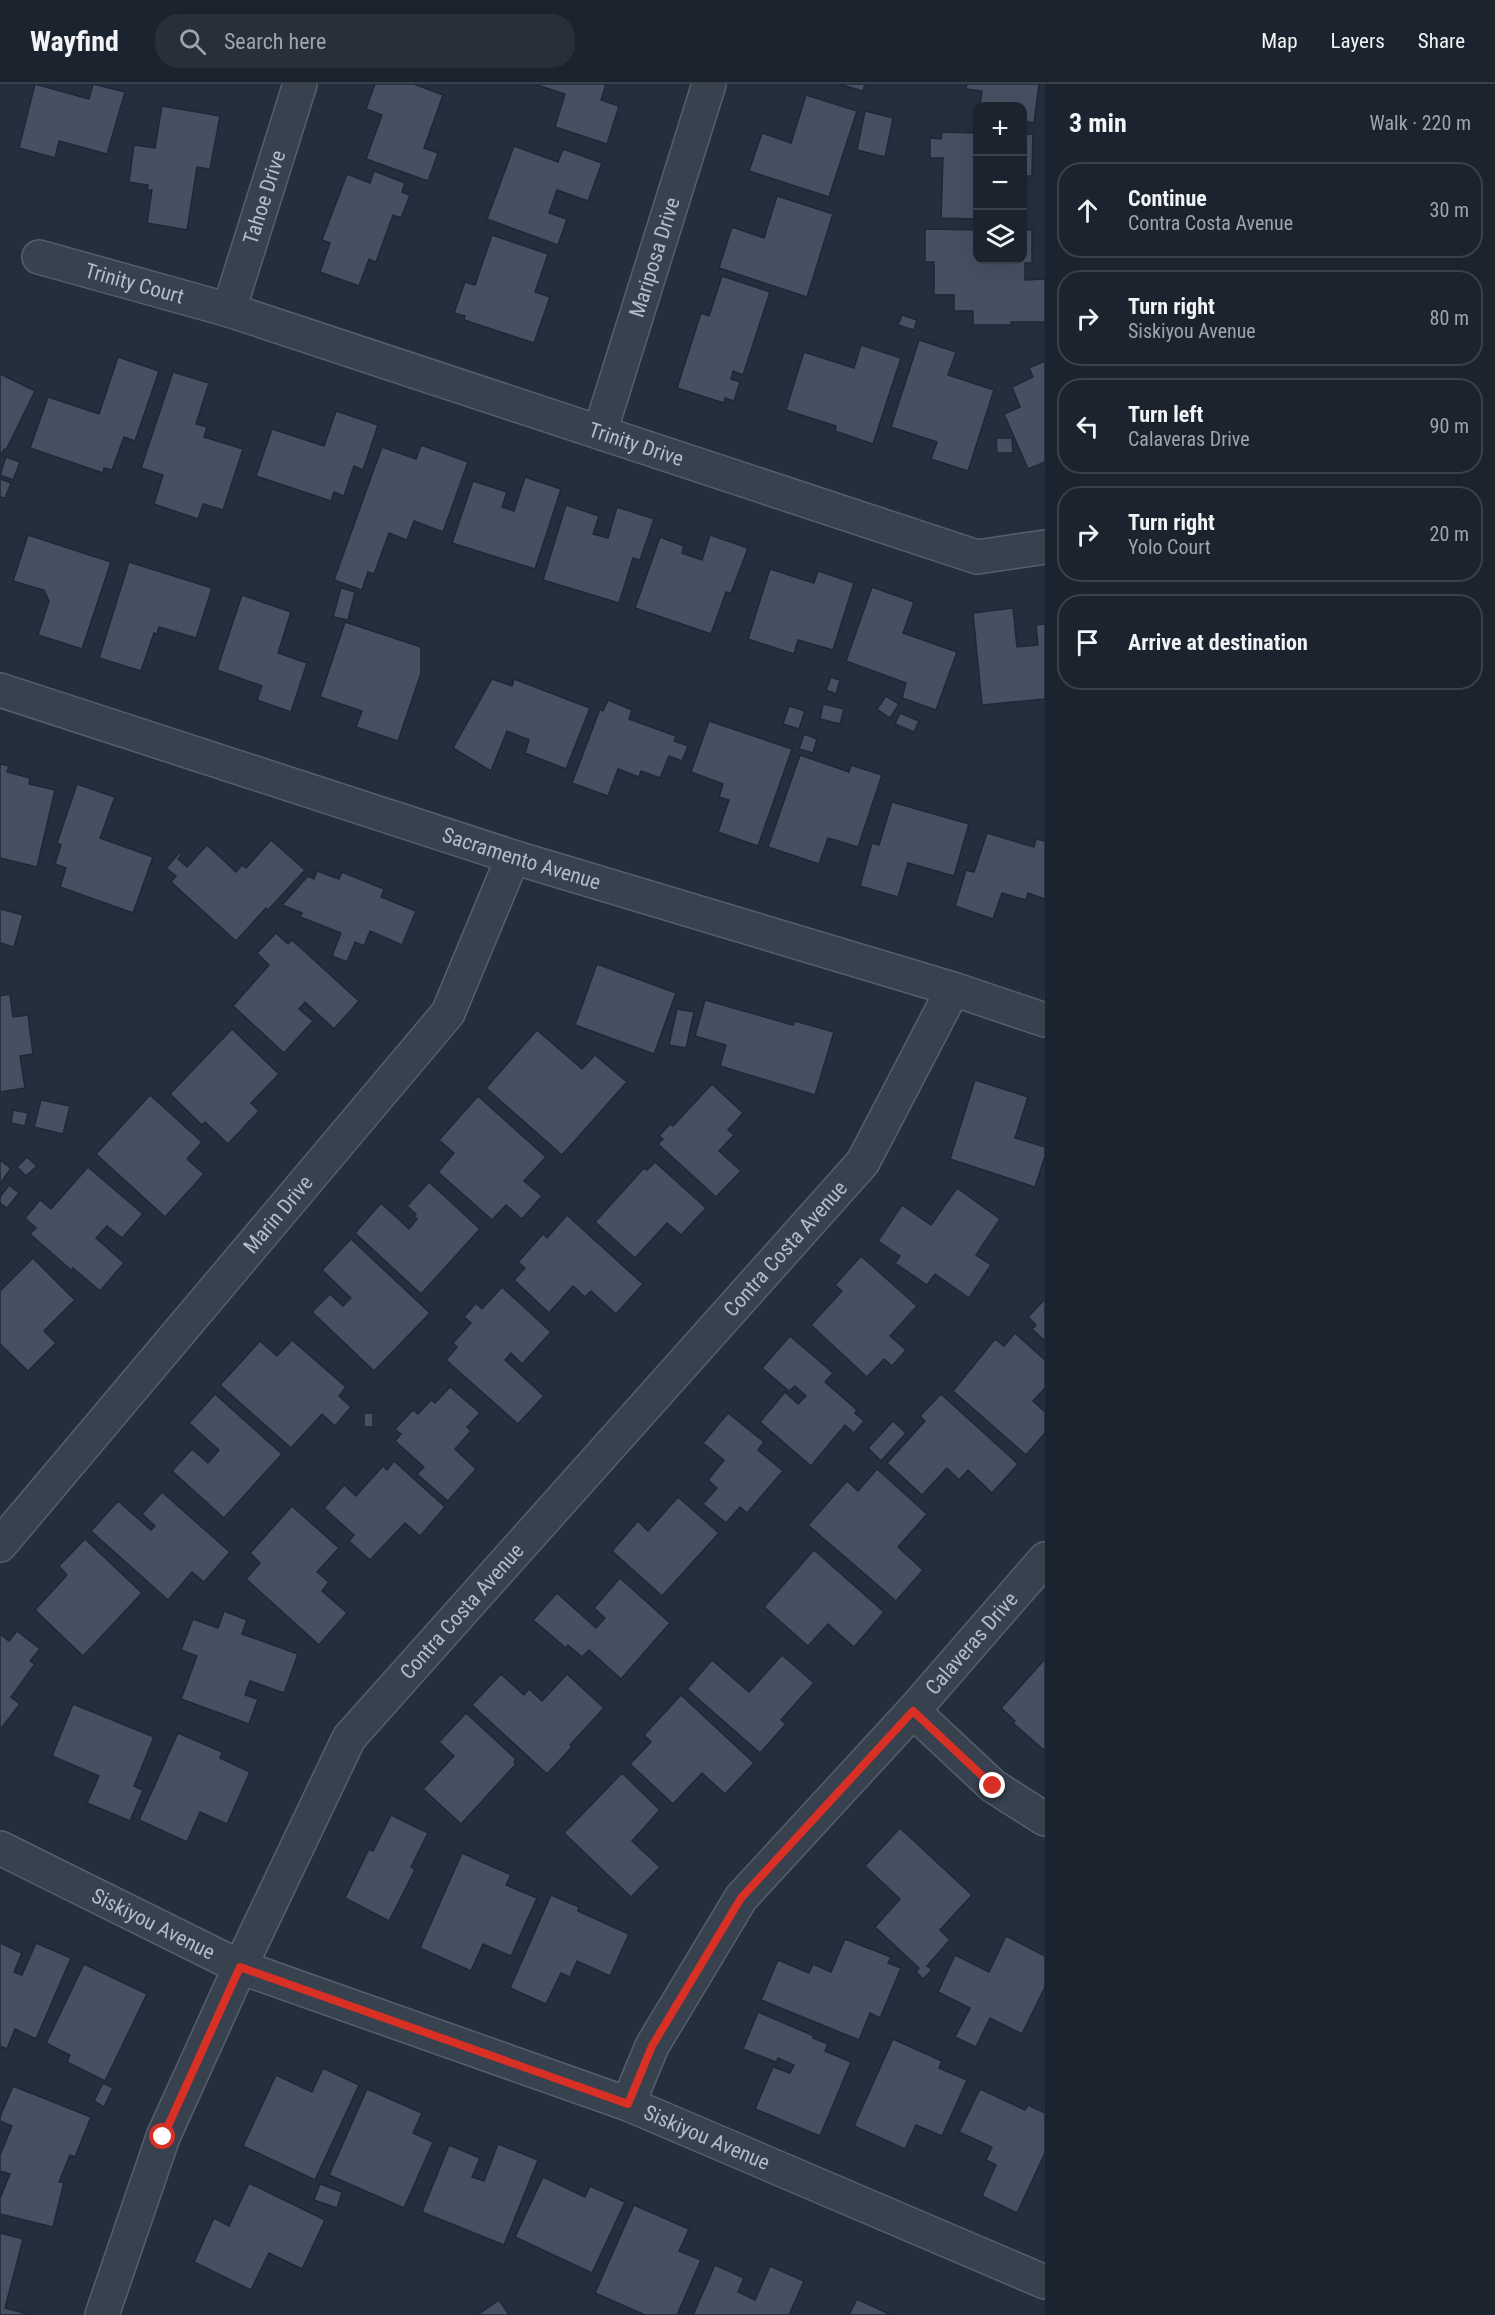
<!DOCTYPE html>
<html lang="en">
<head>
<meta charset="utf-8">
<style>
	body { margin:0; font-family:"Roboto Condensed",sans-serif; background:#282f3a; color:#f1f3f6 }
	.controls { position:absolute; right:18px; top:18px; display:grid; overflow:hidden; border-radius:12px; box-shadow:0 6px 24px #0002 }
	.controls button { width:54px; height:54px; display:grid; place-items:center; padding:0; border:0; border-bottom:2px solid #39404a; background:#1b232e; color:#f1f3f6; font:30px sans-serif }
	.stop { position:absolute; width:18px; height:18px; margin:-14px; border:4px solid #d93025; border-radius:50%; background:#fff }
	.stop.end { background:#d93025; border-color:#fff; box-shadow:0 2px 6px #0008 }
	.list { margin:0; padding:0; list-style:none }
	h2 { display:flex; justify-content:space-between; align-items:center; height:78px; margin:0; padding:0 24px; font-size:26px }
	h2 small { font-size:20px; font-weight:400; color:#a0a4aa }
	.list li { display:grid; grid-template-columns:39px 1fr auto; gap:18px; align-items:center; box-sizing:border-box; height:96px; margin:0 12px 12px; padding:0 12px; border:2px solid #39404a; border-radius:24px }
	.list b { display:block; font-size:22px; white-space:nowrap }
	.list p { margin:0; font-size:20px; white-space:nowrap; color:#a0a4aa }
	.list em { font-size:20px; font-style:normal; color:#a0a4aa }
	.icon { flex:none; width:33px; height:33px; fill:none; stroke:currentColor; stroke-width:2; stroke-linecap:round; stroke-linejoin:round }
	.map { position:relative; flex:none; width:1045px; height:2231px; overflow:hidden }
	header { display:flex; align-items:center; gap:36px; box-sizing:border-box; height:84px; padding:0 30px; background:#1b232e; border-bottom:2px solid #39404a }
	header strong { font-size:28px }
	nav { display:flex; gap:33px; margin-inline-start:auto; font-size:21px }
	.search { width:420px; height:54px; background:#282f3a; display:flex; align-items:center; gap:15px; box-sizing:border-box; padding:0 21px; border-radius:24px; color:#a0a4aa; font-size:22px }
	main { display:flex }
	aside { flex:1; background:#1b232e }
	.map>svg:first-child { display:block }
</style>
</head>
<body>
<header>
<strong>Wayfind</strong>
<div class="search"><svg class="icon" aria-label="search" viewBox="0 0 24 24"><circle cx="10" cy="10" r="6"/><path d="M15 15l6 6"/></svg>Search here</div>
<nav><a>Map</a><a>Layers</a><a>Share</a></nav>
</header>
<main>
<div class="map">
<svg width="1045" height="2231" viewBox="0 0 1045 2231">
	<rect width="100%" height="100%" fill="#242f3e"/>
	<g fill="#455162" stroke="#1f2835" stroke-width="1.5">
		<path d="M35,0l54,15 4,-15 32,8 -18,62 -48,-13 -4,17 -36,-10z"/>
		<path d="M375,0h39l29,11 -19,53 14,5 -10,28 -62,-22 16,-44 -16,-6z"/>
		<path d="M534,0h72l-5,16 18,6 -12,38 -52,-17 10,-33z"/>
		<path d="M839,0h26l-2,7z"/>
		<path d="M967,0h72l-5,39 -12,-2v-15h-42l2,-15 -16,-2z"/>
		<path d="M806,11l51,16 -28,86 -80,-26 13,-38 29,10z"/>
		<path d="M162,22l58,10 -10,53 -13,-2 -10,63 -40,-7 5,-33h-5l1,-5 -19,-3 5,-37 21,3z"/>
		<path d="M865,27l28,7 -8,39 -28,-7z"/>
		<path d="M942,48l36,1v86l-37,-1 2,-60h-13v-20l11,1z"/>
		<path d="M1022,50h11l-1,42h-10z"/>
		<path d="M514,62l44,16 5,-13 39,14 -14,38 -31,-11 -8,23 18,6 -9,26 -71,-26z"/>
		<path d="M374,87l31,12 -3,9 8,3 -9,23 -8,-3 -17,47 -7,-3 -10,27 -39,-14 10,-29 -8,-3 25,-66 23,9z"/>
		<path d="M777,112l56,18 -26,83 -88,-29 13,-41 32,11z"/>
		<path d="M925,145l53,1v30h44v-30h10v33h-7v17l20,-1v43h-34l1,3h-39v-14h-19v-16h-20v-33h-9z"/>
		<path d="M492,151l56,19 -13,38 15,5 -16,46 -70,-23 1,-4 -11,-3 11,-31 10,3z"/>
		<path d="M722,192l48,16 -27,83 -10,-4 -2,8 9,3 -6,19 -9,-3 -1,5 -47,-15 24,-75 8,3z"/>
		<path d="M902,231l15,5 -3,10 -16,-5z"/>
		<path d="M919,256l37,12 -8,23 46,15 -26,81 -37,-12 6,-17 -46,-15z"/>
		<path d="M861,261l40,13 -28,86 -38,-13 1,-5 -50,-16 18,-58 50,16z"/>
		<path d="M118,273l41,14 -24,70 -11,-4 -12,33 -8,-2 -1,5 -73,-25 18,-51 51,17z"/>
		<path d="M1045,277v101l-17,7 -24,-55 16,-7 -8,-20 21,-10 -4,-9z"/>
		<path d="M173,288l36,11 -13,41 11,3 -3,10 39,12 -20,61 -20,-6 -5,15 -44,-15 9,-29 -22,-7z"/>
		<path d="M0,290l35,17 -29,59 -2,-1 -4,7z"/>
		<path d="M336,327l42,14 -15,45 -9,-4 -10,30 -10,-4 -3,9 -75,-25 16,-47 52,17z"/>
		<path d="M996,354h16l1,15h-16z"/>
		<path d="M421,361l47,17 -25,70 -29,-11 -7,19 -18,-7 -15,41 -6,-2 -6,18 -28,-10 48,-133 34,12z"/>
		<path d="M6,373l14,5 -7,18 -13,-5z"/>
		<path d="M525,393l36,12 -26,80 -83,-26 21,-62 34,11 -5,15 12,4z"/>
		<path d="M0,395l11,4 -6,15 -5,-1z"/>
		<path d="M566,421l33,11 -6,18 15,4 9,-31 37,12 -14,41 -7,-2 -14,45 -76,-23z"/>
		<path d="M28,451l83,27 -29,87 -44,-14 11,-34 -5,-11 -31,-9z"/>
		<path d="M710,451l38,13 -17,45 -5,-1 -15,42 -76,-26 25,-71 24,9 -2,7 20,7z"/>
		<path d="M129,478l83,26 -16,50 -37,-11 -2,7 -3,-1 -13,38 -42,-13z"/>
		<path d="M770,485l44,14 4,-12 36,12 -21,67 -35,-10 -4,14 -46,-15z"/>
		<path d="M872,503l42,15 -11,31 54,19 -21,58 -34,-12 4,-15 -60,-22z"/>
		<path d="M341,504l14,4 -7,28 -15,-3z"/>
		<path d="M242,511l49,17 -13,41 29,10 -16,49 -34,-12 5,-14 -45,-16z"/>
		<path d="M1013,524l4,39 21,-2 -2,-20 9,-1v75l-63,6 -9,-92z"/>
		<path d="M345,538l76,25v26l-23,68 -42,-14 6,-16 -42,-14z"/>
		<path d="M831,593l9,3 -4,14 -10,-4z"/>
		<path d="M492,595l20,7 2,-7 76,29 -24,61 -41,-16 4,-13 -22,-9 -16,40 -38,-23z"/>
		<path d="M886,612l13,8 -9,14 -13,-9z"/>
		<path d="M608,616l24,10 -3,9 47,17 -2,5 14,5 -6,15 -13,-5 -9,22 -19,-7 -2,6 -21,-8 -10,27 -36,-13 28,-74 3,2z"/>
		<path d="M823,620l21,5 -4,15 -20,-5z"/>
		<path d="M789,622l16,5 -6,18 -16,-5z"/>
		<path d="M900,629l19,8 -5,11 -19,-8z"/>
		<path d="M709,637l83,28 -34,97 -40,-14 11,-32 -10,-3 4,-13 -32,-12z"/>
		<path d="M804,650l13,5 -4,14 -14,-4z"/>
		<path d="M800,671l49,17 2,-7 31,10 -24,72 -30,-9 -9,26 -51,-17z"/>
		<path d="M0,680l9,2 -2,6 23,6 -1,6 26,6 -18,77 -37,-9z"/>
		<path d="M77,700l38,13 -15,41 53,19 -20,56 -73,-26 6,-19 -11,-4 6,-19 -4,-2z"/>
		<path d="M892,718l77,22 -15,52 -46,-13 -10,34 -38,-11 12,-43 7,2z"/>
		<path d="M987,749l47,14 2,-8 9,2v58l-17,-6 -2,7 -24,-7 -9,26 -38,-13 11,-36 8,2z"/>
		<path d="M271,756l34,30 -37,40 -2,-2 -30,33 -65,-59 5,-6 -10,-8 14,-16 2,2 -4,5 9,8 20,-22 29,27 6,-7 4,3z"/>
		<path d="M317,787l22,8 3,-7 42,17 -3,8 35,14 -14,34 -32,-14 -6,15 -9,-4 -8,20 -15,-6 9,-23 -41,-16 2,-4 -20,-8 26,-29 6,3z"/>
		<path d="M0,825l23,6 -9,32 -14,-4z"/>
		<path d="M276,849l12,11 4,-4 67,61 -25,28 -29,-27 -6,7 14,12 -29,32 -51,-47 36,-41 -12,-12z"/>
		<path d="M597,880l79,29 -22,61 -79,-29z"/>
		<path d="M10,910l3,23 15,-2 5,39 -13,2 5,32 -25,4v-96z"/>
		<path d="M705,916l88,25 2,-4 39,11 -19,63 -95,-29 6,-21 -31,-9z"/>
		<path d="M677,925l17,3 -8,36 -17,-3z"/>
		<path d="M232,945l47,45 -28,29 8,8 -31,33 -23,-22 -3,3 -32,-31z"/>
		<path d="M537,946l45,39 13,-14 32,27 -65,73 -76,-67z"/>
		<path d="M975,996l53,17 -13,41 30,9v9l-10,31 -85,-28z"/>
		<path d="M712,1000l31,29 -15,17 6,5 -15,16 22,20 -25,26 -58,-53 5,-5 -4,-3 11,-12 3,2z"/>
		<path d="M150,1011l52,47 -15,17 17,15 -39,43 -69,-63z"/>
		<path d="M478,1012l68,61 -22,24 18,15 -20,23 -16,-14 -14,15 -54,-48 16,-19 -15,-13z"/>
		<path d="M41,1016l29,6 -7,28 -29,-7z"/>
		<path d="M13,1026l15,3 -3,13 -14,-3z"/>
		<path d="M27,1073l10,9 -11,10 -9,-9z"/>
		<path d="M0,1076l11,8 -11,16z"/>
		<path d="M655,1078l51,46 -25,27 -14,-12 -32,35 -40,-36 49,-54 3,2z"/>
		<path d="M88,1083l55,47 -21,24 -15,-12 -11,12 28,25 -24,28 -27,-23 -2,2 -41,-36 6,-6 -11,-10 15,-18 11,9z"/>
		<path d="M429,1098l51,47 -59,65 -66,-61 26,-30 28,26 8,-10 -3,-3 2,-2 -9,-8z"/>
		<path d="M9,1101l10,8 -12,15 -7,-5v-6z"/>
		<path d="M957,1104l43,31 -24,36 15,10 -22,33 -34,-24 -8,11 -32,-22 5,-7 -22,-15 24,-36 29,20z"/>
		<path d="M567,1131l76,69 -27,30 -25,-23 -6,6 -12,-11 -24,27 -35,-33 11,-12 -7,-6 25,-28 4,4z"/>
		<path d="M351,1155l79,74 -56,58 -62,-59 18,-18 13,12 8,-8 -29,-28z"/>
		<path d="M861,1172l56,50 -27,30 16,14 -14,16 -8,-7 -17,18 -56,-52 31,-34 -7,-6z"/>
		<path d="M33,1174l42,42 -31,31 12,12 -28,28 -28,-27v-53z"/>
		<path d="M502,1203l49,45 -29,32 -11,-11 -6,7 39,36 -26,28 -72,-64 11,-13 -4,-4 18,-20 -7,-6 12,-14 6,6z"/>
		<path d="M1045,1215v42l-13,-12 4,-4 -8,-8z"/>
		<path d="M1015,1249l30,27v28l-12,13 12,11v21l-19,22 -73,-64 42,-52 9,7z"/>
		<path d="M790,1252l43,37 -8,9 32,28 -2,3 9,8 -10,12 -9,-8 -34,41 -51,-44 25,-30 13,12 8,-8 -11,-10 -6,5 -27,-23z"/>
		<path d="M292,1256l54,47 -7,9 12,11 -16,19 -13,-12 -31,34 -71,-63 40,-44 17,15z"/>
		<path d="M450,1303l30,26 -13,14 4,4 -16,18 21,20 -28,32 -31,-27 7,-7 -29,-26 6,-7 -6,-5 18,-19 5,4 13,-14 4,3z"/>
		<path d="M215,1310l67,60 -58,64 -52,-47 20,-22 16,14 11,-13 -30,-27z"/>
		<path d="M941,1310l77,70 -26,29 -24,-23 -9,10 -12,-12 -25,27 -35,-32 38,-42 -5,-5z"/>
		<rect x="364" y="1329" width="9" height="14"/>
		<path d="M728,1329l36,29 -6,8 25,21 -36,42 -7,-6 -14,16 -23,-19 14,-16 -9,-8 16,-20 -21,-17z"/>
		<path d="M893,1337l13,12 -25,28 -13,-13z"/>
		<path d="M394,1377l51,46 -25,29 -15,-13 -35,37 -21,-19 5,-6 -30,-27 20,-23 12,11 27,-30 4,4z"/>
		<path d="M877,1385l50,45 -29,33 25,23 -27,31 -88,-76 39,-44 11,10z"/>
		<path d="M162,1408l68,60 -26,30 -12,-10 -24,28 -77,-69 27,-30 33,29 4,-4 -13,-12z"/>
		<path d="M678,1413l41,36 -57,63 -50,-45 26,-30 10,10z"/>
		<path d="M292,1422l47,42 -22,24 12,10 -7,9 25,22 -28,32 -73,-66 14,-16 -10,-10z"/>
		<path d="M85,1455l57,54 -59,63 -48,-46 32,-35 -8,-9z"/>
		<path d="M814,1466l70,62 -30,35 -26,-23 -20,22 -44,-39z"/>
		<path d="M620,1494l50,45 -49,56 -32,-29 -7,7 -14,-12 -2,3 -33,-28 24,-27 39,35 9,-10 -11,-10z"/>
		<path d="M224,1527l23,9 -5,14 56,20 -14,39 -34,-12 -5,14 13,4 -9,25 -68,-25 16,-43 -16,-6 12,-31 25,9z"/>
		<path d="M17,1547l23,18 -10,12 5,3 -24,33 9,7 -20,26v-96l9,7z"/>
		<path d="M782,1571l32,28 -33,37 5,4 -26,29 -73,-64 25,-29 37,32z"/>
		<path d="M1045,1575v92l-32,-28 2,-2 -14,-13z"/>
		<path d="M501,1590l23,21 5,-6 13,12 25,-27 37,34 -34,37 2,2 -25,27 -75,-69z"/>
		<path d="M681,1611l73,68 -29,31 -23,-21 -29,31 -43,-40 21,-22 -7,-7z"/>
		<path d="M73,1620l81,33 -20,49 9,4 -13,31 -43,-18 12,-27 -47,-20z"/>
		<path d="M466,1629l50,46 -2,3 2,2 -55,60 -38,-35 31,-33 -15,-14z"/>
		<path d="M178,1649l44,19 -2,6 30,14 -23,52 -27,-12 -13,30 -48,-22z"/>
		<path d="M622,1689l38,37 -28,31 28,26 -29,30 -67,-64z"/>
		<path d="M391,1731l37,18 -17,34 4,3 -26,51 -44,-23 24,-49 4,2z"/>
		<path d="M900,1744l72,67 -32,35 10,10 -23,26 5,4 -9,9 -7,-7 3,-4 -44,-41 25,-28 -35,-33z"/>
		<path d="M462,1769l49,22 -5,10 31,13 -26,58 -28,-12 -12,27 -51,-23z"/>
		<path d="M551,1811l28,12 -1,4 51,23 -19,42 -33,-15 -7,16 -9,-4 -15,31 -36,-16z"/>
		<path d="M1006,1852l39,20v31l-23,47 -32,-16 -14,29 -21,-10 15,-29 -32,-16 17,-37 34,17z"/>
		<path d="M845,1855l46,18 -3,6 13,5 -21,50 -10,-5 -11,27 -98,-40 17,-40 31,13 4,-9 18,8z"/>
		<path d="M0,1859l22,10 -8,19 8,3 14,-32 35,15 -35,81 -21,-10 -8,20 -7,-3z"/>
		<path d="M84,1880l63,30 -42,87 -38,-19 3,-7 -24,-12z"/>
		<path d="M758,1928l56,24 -1,2 15,6 -3,7 26,11 -31,74 -65,-27 18,-42 17,6 4,-8 -16,-7 -2,4 -33,-13z"/>
		<path d="M893,1955l49,22 -3,7 28,12 -25,56 -26,-11 -11,24 -51,-23z"/>
		<path d="M323,1984l36,17 -44,95 -72,-34 33,-71 36,17z"/>
		<path d="M103,1999l10,5 -9,19 -10,-6z"/>
		<path d="M13,2002l78,31 -16,40 -5,-2 -11,27h5l-11,45 -53,-13v-16l10,-24 -10,-3v-16l12,-29 -12,-5v-4z"/>
		<path d="M367,2005l55,24 -9,20 20,9 -29,66 -75,-33z"/>
		<path d="M980,2005l45,21 3,-5 17,8v40l-28,60 -35,-17 14,-31 -10,-5 6,-13 -33,-15z"/>
		<path d="M498,2060l40,16 -34,85 -82,-33 27,-67 31,13 -8,19 12,4z"/>
		<path d="M543,2093l42,20 5,-11 35,16 -33,71 -77,-36z"/>
		<path d="M249,2099l76,37 -23,49 -33,-16 -18,37 -57,-28 20,-44 15,8z"/>
		<path d="M320,2100l22,8 -5,16 -23,-8z"/>
		<path d="M634,2121l55,24 -10,22 22,9 -24,55h-32l-50,-22z"/>
		<path d="M0,2149l23,6 -18,69 25,7h-30z"/>
		<path d="M715,2181l29,13 -6,14 17,8 15,-34 34,15 -15,34h-96z"/>
		<path d="M857,2215l34,16h-42z"/>
		<path d="M499,2216l10,15h-32z"/>
	</g>
	<g fill="none" stroke-linecap="round" stroke-linejoin="round">
		<defs>
			<g id="minor">
				<path id="s1" d="M39,173l190,53 748,247 68,-10"/>
				<path id="s2" d="M229,226l71,-226"/>
				<path id="s3" d="M600,348l109,-348"/>
				<path id="s4" d="M0,606l513,167 440,132 92,31"/>
				<path id="s5" d="M0,1461l448,-532 65,-156"/>
				<path d="M913,1627l80,75 52,33"/>
				<path id="s6" d="M0,1764l240,119 388,137 417,178"/>
				<path id="s7" d="M628,2020l24,-58 89,-148 172,-187 132,-152"/>
				<path id="s8" d="M102,2231l61,-178 77,-170 109,-229 514,-576 90,-173"/>
			</g>
		</defs>
		<use href="#minor" stroke="#565f6c" stroke-width="36"/>
		<use href="#minor" stroke="#38414e" stroke-width="33"/>
	</g>
	<g fill="none" stroke-linecap="round" stroke-linejoin="round">
		<path stroke="#d93025" stroke-width="8" d="M163,2053l77,-170 388,137 24,-58 89,-148 172,-187 80,75"/>
	</g>
	<g text-anchor="middle" dominant-baseline="central" stroke-width="6" stroke-linejoin="round" paint-order="stroke">
		<g font-size="21" fill="#b4bcc9" stroke="#1d2633">
			<text stroke="none"><textPath href="#s2" startOffset="118">Tahoe Drive</textPath></text>
			<text stroke="none"><textPath href="#s3" startOffset="183">Mariposa Drive</textPath></text>
			<text stroke="none"><textPath href="#s1" startOffset="99">Trinity Court</textPath></text>
			<text stroke="none"><textPath href="#s1" startOffset="626">Trinity Drive</textPath></text>
			<text stroke="none"><textPath href="#s4" startOffset="548">Sacramento Avenue</textPath></text>
			<text stroke="none"><textPath href="#s5" startOffset="432">Marin Drive</textPath></text>
			<text stroke="none"><textPath href="#s8" startOffset="1284">Contra Costa Avenue</textPath></text>
			<text stroke="none"><textPath href="#s8" startOffset="798">Contra Costa Avenue</textPath></text>
			<text stroke="none"><textPath href="#s7" startOffset="579">Calaveras Drive</textPath></text>
			<text stroke="none"><textPath href="#s6" startOffset="171">Siskiyou Avenue</textPath></text>
			<text stroke="none"><textPath href="#s6" startOffset="765">Siskiyou Avenue</textPath></text>
		</g>
	</g>
</svg>
<div class="controls">
<button>+</button>
<button>−</button>
<button><svg class="icon" aria-label="layers" viewBox="0 0 24 24"><path d="M12 4l9 5-9 5-9-5zM3 14l9 5 9-5"/></svg></button>
</div>
<div class="stop" style="left:163px;top:2053px"></div>
<div class="stop end" style="left:993px;top:1702px"></div>
</div>
<aside>
<h2>3 min<small>Walk · 220 m</small></h2>
<ul class="list">
<li><svg class="icon" aria-label="ahead" viewBox="0 0 24 24"><path d="M12 20V5M6 11l6-6 6 6"/></svg><div><b>Continue</b><p>Contra Costa Avenue</p></div><em>30 m</em></li>
<li><svg class="icon" aria-label="right" viewBox="0 0 24 24"><path d="M7 20v-9h11M14 6l5 5-5 5"/></svg><div><b>Turn right</b><p>Siskiyou Avenue</p></div><em>80 m</em></li>
<li><svg class="icon" aria-label="left" viewBox="0 0 24 24"><path d="M17 20v-9H6M10 6l-5 5 5 5"/></svg><div><b>Turn left</b><p>Calaveras Drive</p></div><em>90 m</em></li>
<li><svg class="icon" aria-label="right" viewBox="0 0 24 24"><path d="M7 20v-9h11M14 6l5 5-5 5"/></svg><div><b>Turn right</b><p>Yolo Court</p></div><em>20 m</em></li>
<li><svg class="icon" aria-label="arrive" viewBox="0 0 24 24"><path d="M6 21V4h12l-3 4 3 4H6"/></svg><div><b>Arrive at destination</b></div></li>
</ul>
</aside>
</main>
</body>
</html>
